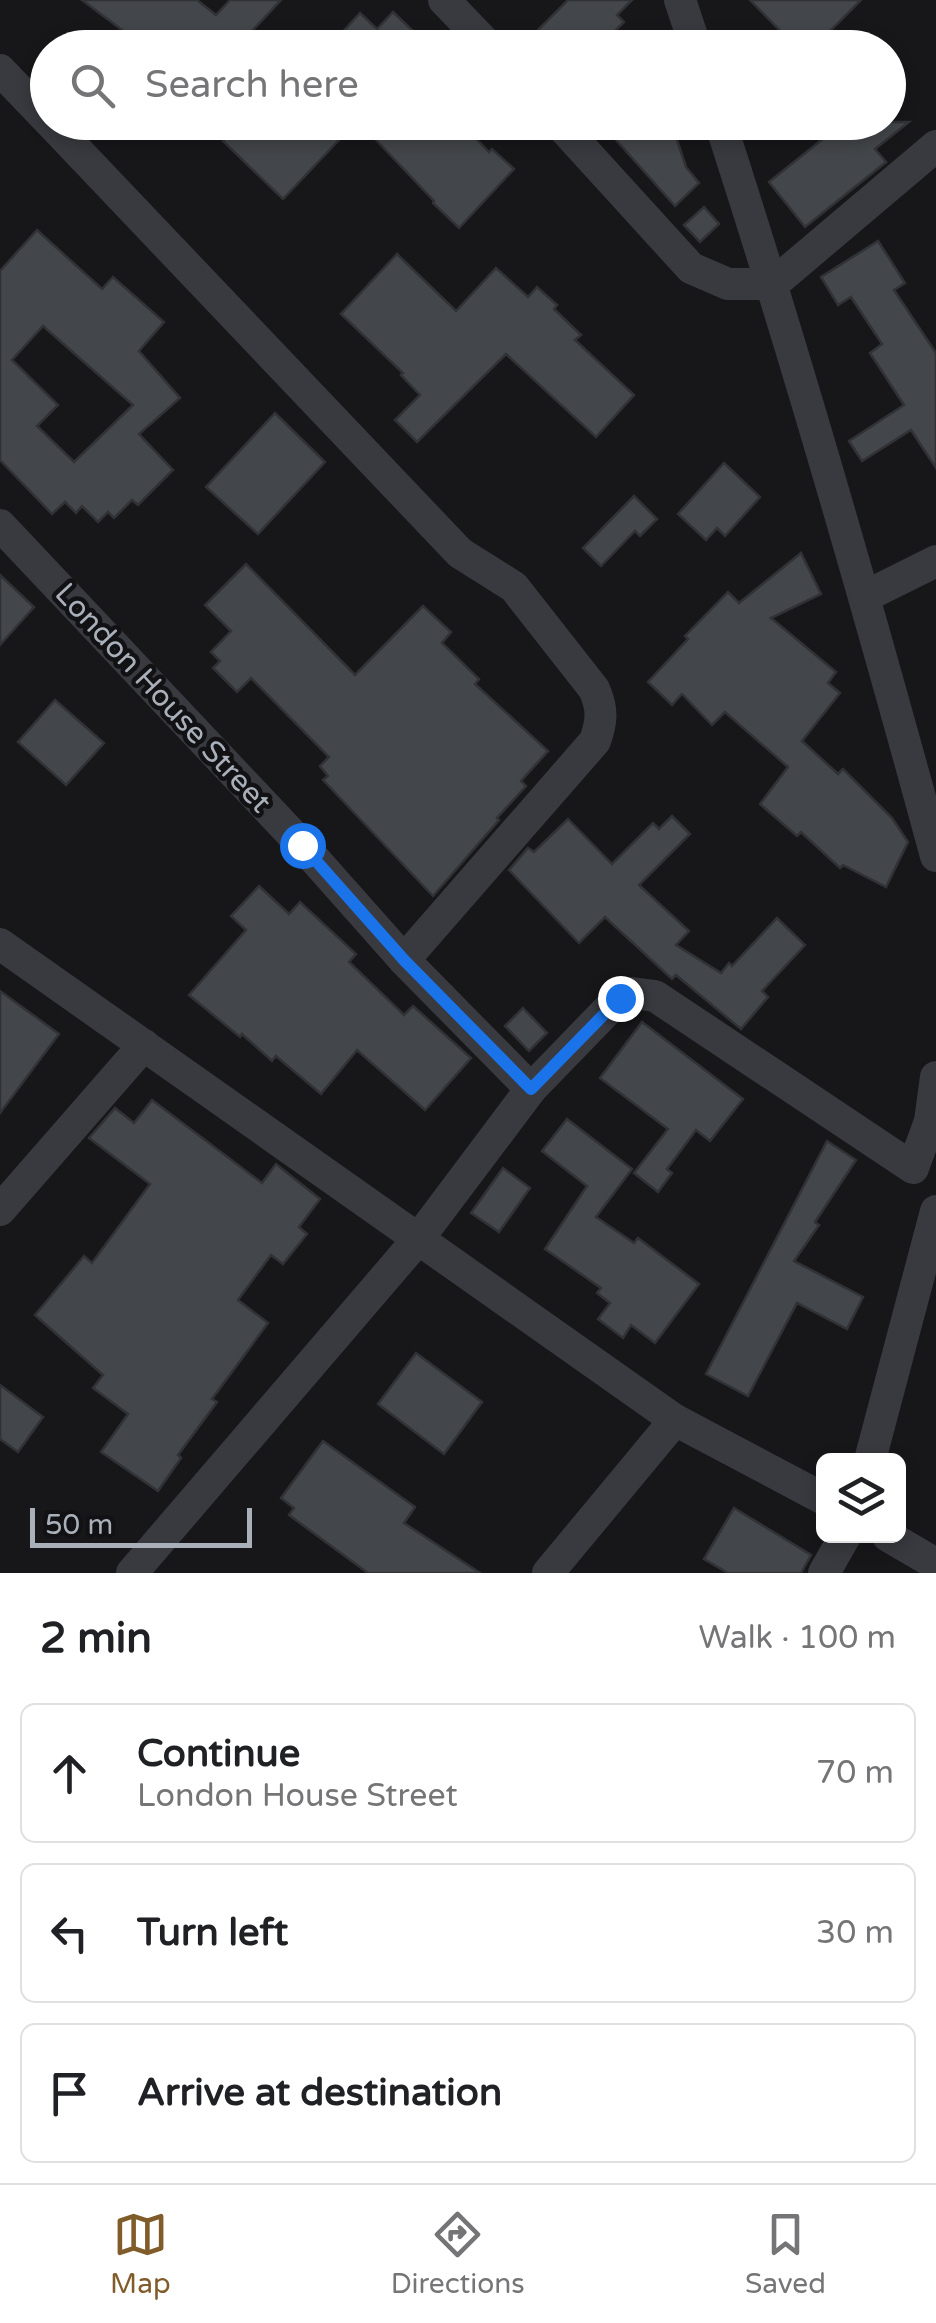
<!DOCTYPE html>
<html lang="en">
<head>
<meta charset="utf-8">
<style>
	body { margin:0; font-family:"Varela Round",sans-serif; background:#f6f6f6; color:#202124 }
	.controls { position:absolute; right:30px; bottom:30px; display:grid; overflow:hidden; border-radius:15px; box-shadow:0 5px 15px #0003 }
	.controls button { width:90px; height:90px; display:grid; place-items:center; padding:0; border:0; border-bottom:2px solid #e0e0e0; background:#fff; color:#202124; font:50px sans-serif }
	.scale { position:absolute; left:30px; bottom:25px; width:222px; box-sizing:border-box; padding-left:10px; border:5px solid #a9b0ba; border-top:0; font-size:28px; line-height:35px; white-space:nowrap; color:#a9b0ba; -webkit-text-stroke:8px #121215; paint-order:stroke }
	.stop { position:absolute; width:30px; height:30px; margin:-22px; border:8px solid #1a73e8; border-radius:50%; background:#fff }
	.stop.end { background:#1a73e8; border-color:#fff; box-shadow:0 2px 10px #0008 }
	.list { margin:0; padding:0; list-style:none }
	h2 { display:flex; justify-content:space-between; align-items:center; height:130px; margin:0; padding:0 40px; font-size:42px }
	h2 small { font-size:32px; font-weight:400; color:#757577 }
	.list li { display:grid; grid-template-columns:65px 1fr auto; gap:30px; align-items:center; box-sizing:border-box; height:140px; margin:0 20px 20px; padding:0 20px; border:2px solid #e0e0e0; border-radius:15px }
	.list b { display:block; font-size:38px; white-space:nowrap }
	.list p { margin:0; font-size:32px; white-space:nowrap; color:#757577 }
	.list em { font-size:32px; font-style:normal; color:#757577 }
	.icon { flex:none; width:55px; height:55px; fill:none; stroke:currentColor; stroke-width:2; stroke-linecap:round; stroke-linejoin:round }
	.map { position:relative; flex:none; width:936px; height:1573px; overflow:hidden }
	.search { position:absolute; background:#fff; box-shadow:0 5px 15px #0003; left:30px; right:30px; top:30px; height:110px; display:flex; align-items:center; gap:25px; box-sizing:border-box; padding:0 35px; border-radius:55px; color:#757577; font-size:38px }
	.sheet { height:610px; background:#fff }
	nav { display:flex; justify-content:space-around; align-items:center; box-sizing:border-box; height:140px; border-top:2px solid #e0e0e0; background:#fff; font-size:28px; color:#757577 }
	nav a { display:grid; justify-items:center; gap:5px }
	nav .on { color:#805c2b }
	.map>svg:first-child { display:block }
</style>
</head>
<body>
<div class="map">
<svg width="936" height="1573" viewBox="0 0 936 1573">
	<rect width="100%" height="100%" fill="#17171a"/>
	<g fill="#43464a" stroke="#313236" stroke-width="2.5" fill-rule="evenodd">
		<path d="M82,0h115l19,15 14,-15h51l-45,48h-90z"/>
		<path d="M568,0h64l-15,15 7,7 -26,26h-49l-14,-15z"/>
		<path d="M750,0h111l-33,33 13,15h-44z"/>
		<path d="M393,12l38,36h-79l-13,-12 21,-23 17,16z"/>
		<path d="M241,122h115l-73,77 -60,-58z"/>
		<path d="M359,122h101l29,30 3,-3 22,20 -55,59 -26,-25 1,-2z"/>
		<path d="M600,122h71l15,45 13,16 -24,23z"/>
		<path d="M819,122h90l-34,27 11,13 -81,65 -36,-45 60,-48z"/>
		<path d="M704,207l15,17 -19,18 -16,-17z"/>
		<path d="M37,230l65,59 11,-12 51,45 -25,29 41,47 -41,36 34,36 -35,35 -6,-5 -18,18 -6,-6 -10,10 -16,-16 -6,7 -11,-11 -13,12 -52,-54v-189zM43,326l90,79 -59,57 -37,-36 21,-21 -46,-45z"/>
		<path d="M878,241l27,42 -11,7 42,63v115l-25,-38 -49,31 -13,-20 55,-36 -34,-52 12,-9 -31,-47 -13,8 -17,-28z"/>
		<path d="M397,254l59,57 40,-43 32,29 9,-10 20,18 -3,4 27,26 -6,5 59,55 -38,42 -90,-83 -89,88 -22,-22 25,-25 -19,-20 2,-2 -62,-59z"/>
		<path d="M275,413l50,49 -67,72 -52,-47z"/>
		<path d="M724,463l36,34 -35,39 -8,-8 -11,12 -28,-26z"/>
		<path d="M634,496l23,23 -17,17 -5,-5 -34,35 -18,-18z"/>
		<path d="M801,553l20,41 -50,24 65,54 -8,11 12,10 -38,48 36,33 5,-5 49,49 16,24 -22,45 -43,-22 -3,3 -39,-36 -4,4 -37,-32 28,-37 -63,-55 -13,13 -30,-31 -10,11 -24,-23 40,-43 -3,-3 43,-44 11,11z"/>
		<path d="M246,564l109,111 68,-69 28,26 -9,11 37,36 -4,5 73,67 -27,30 5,5 -29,32 2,2 -66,76 -110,-116 5,-4 -8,-10 9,-9 -78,-79 -14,14 -24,-24 7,-7 -9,-9 20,-21 -26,-26z"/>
		<path d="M0,575l34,32 -34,38z"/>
		<path d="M55,700l49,43 -38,42 -48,-43z"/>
		<path d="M672,816l18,18 -51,51 50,46 -13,14 45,28 8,-10 3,3 45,-48 28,27 -43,46 6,6 -27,32 -65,-54 -4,4 -67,-62 -26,26 -70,-73 19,-22 6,4 34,-33 44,45 41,-41 6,6z"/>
		<path d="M259,886l30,28 11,-12 56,52 -7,8 55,53 9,-9 58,52 -46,52 -68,-60 -36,44 -45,-38 -4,5 -30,-27 -2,3 -51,-42 57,-65 -15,-14z"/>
		<path d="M0,991l59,43 -59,79z"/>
		<path d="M523,1008l24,25 -18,18 -24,-25z"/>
		<path d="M642,1022l101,77 -33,42 -14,-11 -29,39 5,4 -14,19 -24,-19 34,-44 -68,-51z"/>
		<path d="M152,1100l110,83 14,-19 44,35 -21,28 8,7 -24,30 -12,-9 -33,45 30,23 -56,76 5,3 -39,53 3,3 -23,33 -57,-39 27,-38 -35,-26 10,-13 -68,-60 49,-59 8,7 58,-79 -61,-46 26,-30 19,15z"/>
		<path d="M567,1119l65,50 -36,48 38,26 4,-5 61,46 -44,59 -24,-18 -8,13 -25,-19 12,-16 -13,-10 4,-5 -56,-39 42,-63 -45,-35z"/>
		<path d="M827,1141l29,19 -41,62 4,3 -25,36 69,36 -16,32 -50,-26 -49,93 -42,-22z"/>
		<path d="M503,1168l27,20 -31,44 -28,-19z"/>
		<path d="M416,1353l66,49 -38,52 -66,-50z"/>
		<path d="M0,1385l43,32 -25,35 -18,-13z"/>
		<path d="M323,1441l92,66 -11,16 76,50h-112l-79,-58 5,-7 -13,-10z"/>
		<path d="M734,1508l77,47 -10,18h-73l-24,-14z"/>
	</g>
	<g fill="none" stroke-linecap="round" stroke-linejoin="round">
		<g stroke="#383a3f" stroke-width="32">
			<path d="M444,0l46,48"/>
			<path d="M680,0l16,48"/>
			<path d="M0,70l48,50"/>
			<path d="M50,122l410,431 54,34 80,102c9,20 8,32 1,52l-191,219"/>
			<path d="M558,122l133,146 37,16h45l163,-138"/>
			<path d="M720,122c79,243 149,488 216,734"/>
			<path d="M0,525l302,320 102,115 127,129"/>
			<path d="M866,596l70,-35"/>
			<path d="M0,944l675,476 149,79"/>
			<path d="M0,1210l144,-165"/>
			<path d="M870,1460l66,-249"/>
			<path d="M888,1536l48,28"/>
			<path d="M132,1573l287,-335 112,-149 89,-92 12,-4 23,3 258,172 17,-47 6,-44"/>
			<path d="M548,1573l127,-153"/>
			<path d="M824,1573l21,-37"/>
		</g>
	</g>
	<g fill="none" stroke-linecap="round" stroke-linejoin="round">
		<path stroke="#1a73e8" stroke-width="12" d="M302,845l102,115 127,129 89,-91"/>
	</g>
	<g text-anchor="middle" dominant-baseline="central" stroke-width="9" stroke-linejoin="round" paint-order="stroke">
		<g font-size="30" fill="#a9b0ba" stroke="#121215">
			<text transform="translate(163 698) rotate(47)">London House Street</text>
		</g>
	</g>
</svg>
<div class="controls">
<button><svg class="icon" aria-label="layers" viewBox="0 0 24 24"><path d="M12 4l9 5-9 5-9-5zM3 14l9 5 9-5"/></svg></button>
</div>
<div class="scale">50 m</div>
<div class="stop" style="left:302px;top:845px"></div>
<div class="stop end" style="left:620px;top:998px"></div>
<div class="search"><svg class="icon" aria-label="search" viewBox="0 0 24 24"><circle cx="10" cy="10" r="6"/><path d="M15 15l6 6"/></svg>Search here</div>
</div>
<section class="sheet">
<h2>2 min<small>Walk · 100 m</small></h2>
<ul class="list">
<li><svg class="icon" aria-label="ahead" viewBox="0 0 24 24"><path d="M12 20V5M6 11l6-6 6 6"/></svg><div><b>Continue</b><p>London House Street</p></div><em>70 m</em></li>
<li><svg class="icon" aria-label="left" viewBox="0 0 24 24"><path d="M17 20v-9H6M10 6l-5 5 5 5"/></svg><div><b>Turn left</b></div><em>30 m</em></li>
<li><svg class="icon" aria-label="arrive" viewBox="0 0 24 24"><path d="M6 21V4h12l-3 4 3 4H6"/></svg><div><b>Arrive at destination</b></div></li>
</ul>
</section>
<nav>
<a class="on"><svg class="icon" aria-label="map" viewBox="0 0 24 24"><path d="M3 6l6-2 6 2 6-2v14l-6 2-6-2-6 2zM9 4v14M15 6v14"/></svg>Map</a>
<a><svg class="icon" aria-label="directions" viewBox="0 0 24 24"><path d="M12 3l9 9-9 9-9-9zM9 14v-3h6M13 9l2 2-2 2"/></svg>Directions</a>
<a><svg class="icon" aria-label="saved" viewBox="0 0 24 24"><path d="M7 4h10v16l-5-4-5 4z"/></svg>Saved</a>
</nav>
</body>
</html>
